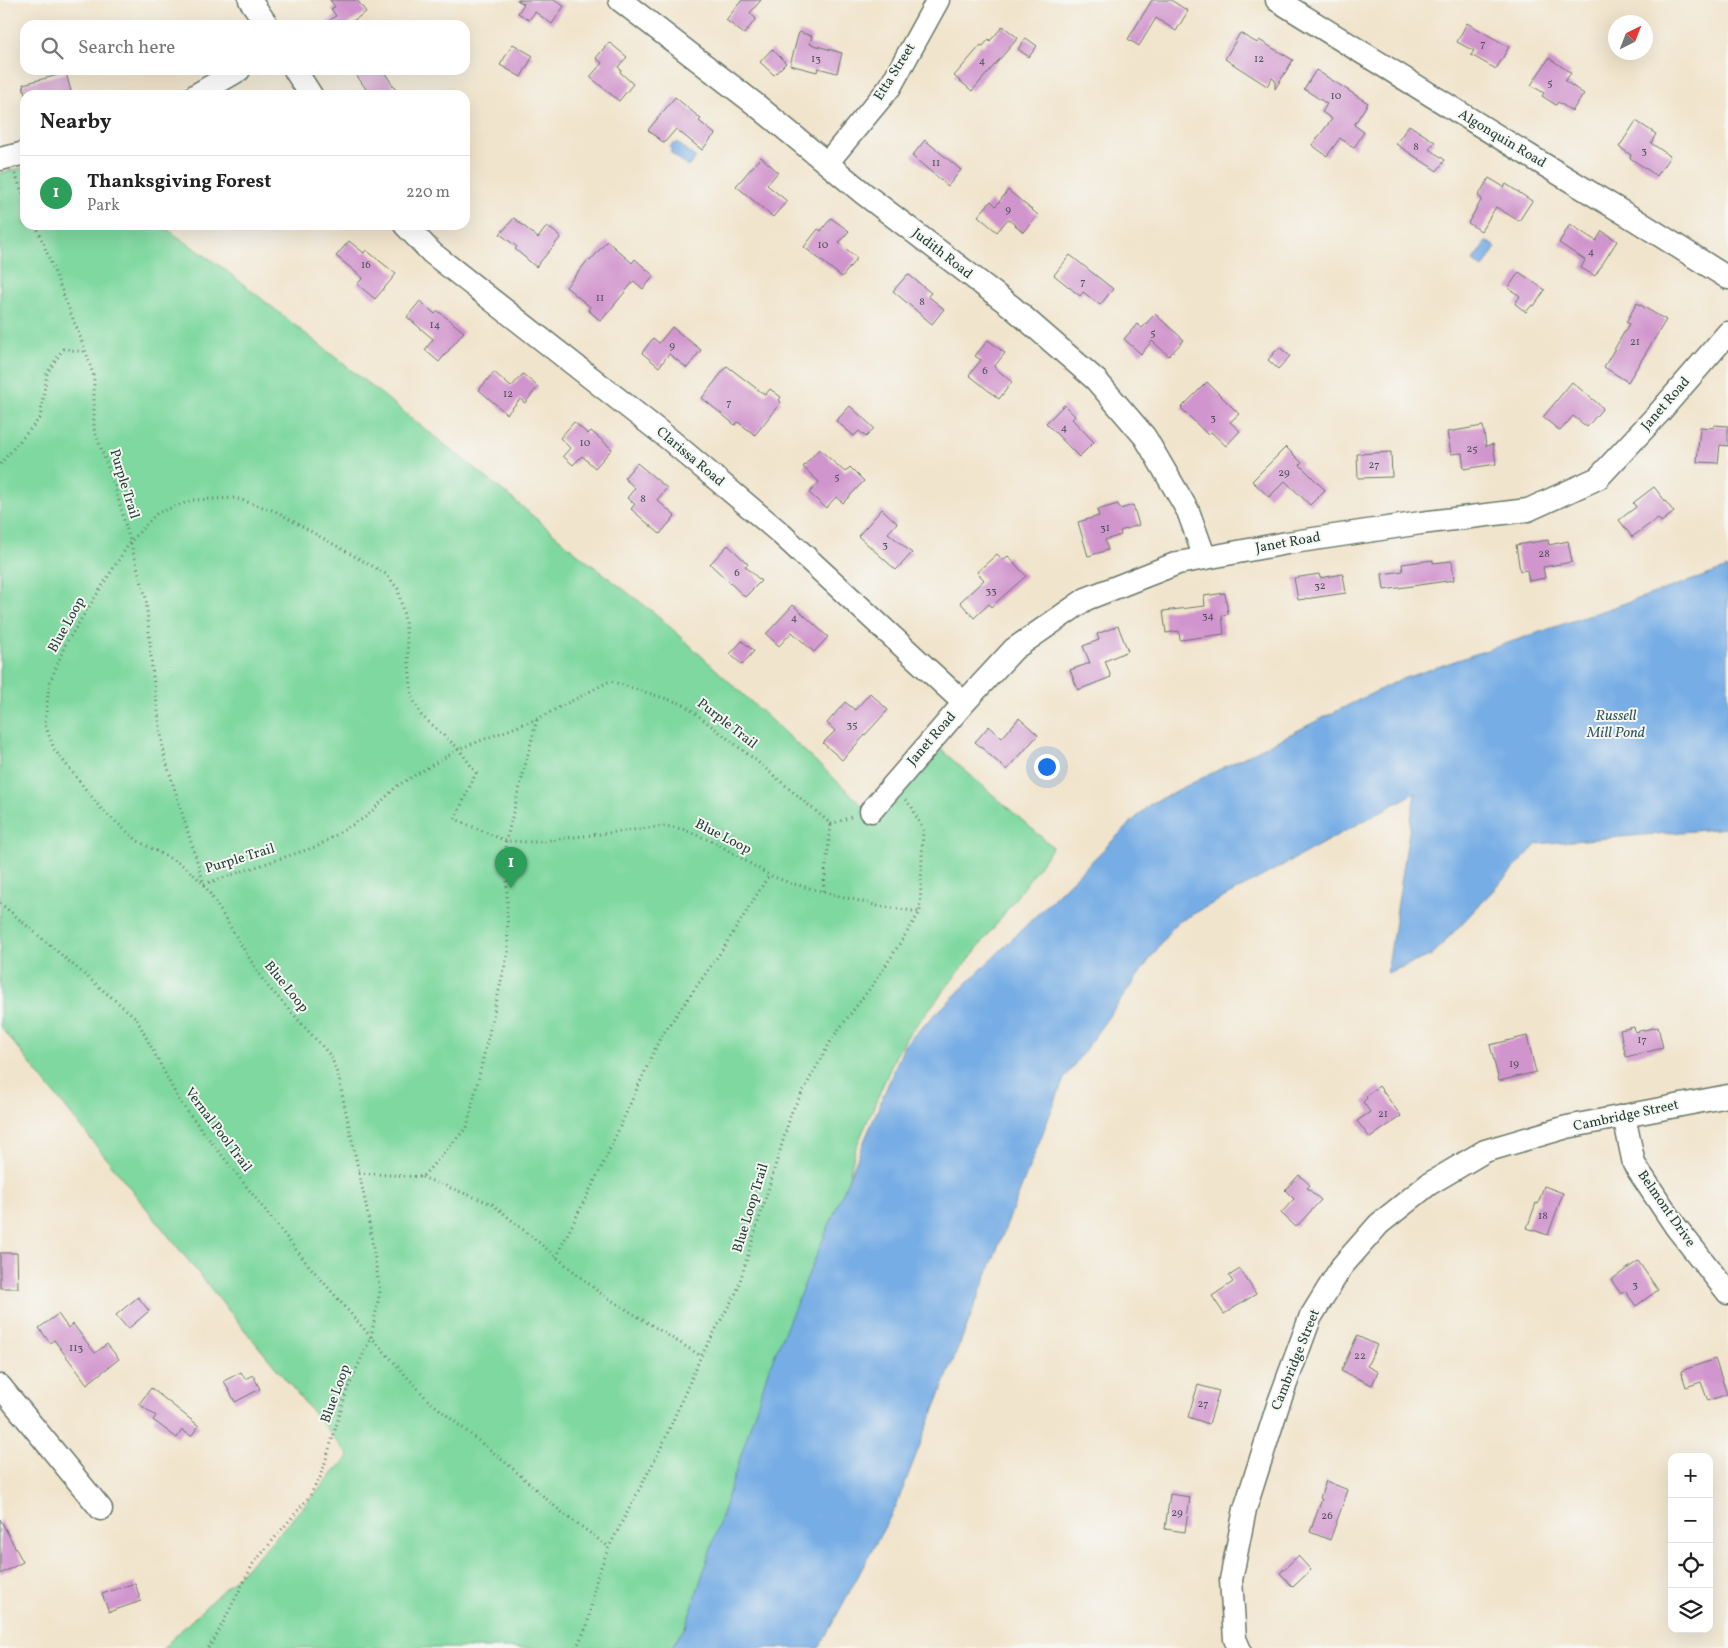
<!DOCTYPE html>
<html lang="en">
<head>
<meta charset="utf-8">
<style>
	body { margin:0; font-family:Vollkorn,serif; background:#f6f6f6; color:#222 }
	.controls { position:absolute; right:15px; bottom:15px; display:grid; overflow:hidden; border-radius:10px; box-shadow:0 5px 20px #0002 }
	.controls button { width:45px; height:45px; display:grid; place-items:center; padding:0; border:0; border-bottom:1px solid #e0e0e0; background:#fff; color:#222; font:25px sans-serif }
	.compass { position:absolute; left:1608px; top:15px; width:45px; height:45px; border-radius:50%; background:#fff; box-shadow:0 5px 20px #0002; rotate:42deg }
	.you { position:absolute; left:1046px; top:766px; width:18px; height:18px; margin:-12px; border:4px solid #fff; border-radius:50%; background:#1a73e8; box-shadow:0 0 0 8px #1a73e833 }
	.badge { display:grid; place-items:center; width:32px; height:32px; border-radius:50%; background:#2563eb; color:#fff; font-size:16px; font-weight:700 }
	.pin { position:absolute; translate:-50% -41px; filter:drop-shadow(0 1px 2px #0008) }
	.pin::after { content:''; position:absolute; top:26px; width:18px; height:15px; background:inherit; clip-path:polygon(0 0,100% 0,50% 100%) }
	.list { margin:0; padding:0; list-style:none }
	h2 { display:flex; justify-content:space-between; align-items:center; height:65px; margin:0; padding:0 20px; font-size:21px }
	h2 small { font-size:16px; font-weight:400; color:#767676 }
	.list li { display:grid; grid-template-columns:32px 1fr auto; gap:15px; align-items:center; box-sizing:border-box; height:75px; padding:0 20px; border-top:1px solid #e0e0e0 }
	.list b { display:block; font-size:19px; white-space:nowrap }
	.list p { margin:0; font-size:16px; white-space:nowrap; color:#767676 }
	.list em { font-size:16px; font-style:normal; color:#767676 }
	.icon { flex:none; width:28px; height:28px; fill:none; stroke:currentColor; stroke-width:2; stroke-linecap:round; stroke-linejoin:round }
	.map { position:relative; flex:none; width:1728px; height:1648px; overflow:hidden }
	.search { position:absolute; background:#fff; box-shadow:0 5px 20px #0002; left:20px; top:20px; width:450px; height:55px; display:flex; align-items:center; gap:12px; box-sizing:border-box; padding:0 18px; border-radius:15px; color:#767676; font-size:19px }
	.panel { position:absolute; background:#fff; box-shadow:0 5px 20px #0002; left:20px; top:90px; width:450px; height:140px; border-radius:15px }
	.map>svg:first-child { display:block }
</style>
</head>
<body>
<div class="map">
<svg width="1728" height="1648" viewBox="0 0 1728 1648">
	<rect width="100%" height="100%" fill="#f6f6f2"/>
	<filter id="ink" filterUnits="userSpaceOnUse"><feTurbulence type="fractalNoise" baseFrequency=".02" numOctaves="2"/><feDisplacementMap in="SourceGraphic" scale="10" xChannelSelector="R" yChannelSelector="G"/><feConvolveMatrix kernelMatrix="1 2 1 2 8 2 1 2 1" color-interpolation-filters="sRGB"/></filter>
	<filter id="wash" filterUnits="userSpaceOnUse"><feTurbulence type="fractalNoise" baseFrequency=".0096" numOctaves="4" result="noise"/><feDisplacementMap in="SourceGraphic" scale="20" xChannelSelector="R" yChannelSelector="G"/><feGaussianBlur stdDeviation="1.12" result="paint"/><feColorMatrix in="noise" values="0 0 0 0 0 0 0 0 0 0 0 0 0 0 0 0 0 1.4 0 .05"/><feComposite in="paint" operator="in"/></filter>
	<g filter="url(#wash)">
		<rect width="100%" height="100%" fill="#f1e4cc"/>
		<path fill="#7ed89f" stroke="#4e8a6a" d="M25,167v58h136l62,43 285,227 76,64 73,56 181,167 36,35 64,-70 115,100 -61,83 -85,107 -12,20 -40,93 -10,44 -117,323 -51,131h-514l99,-96 87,-96 -125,-151 -224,-279v-853z"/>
		<g fill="#77ade5" stroke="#4b758c">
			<path d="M677,142l19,16 -8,9 -18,-15 2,-3 -2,-2 3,-4 2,2z"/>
			<path d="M1486,241l10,6 -13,21 -10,-7z"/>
			<path d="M1728,568v260l-191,16 -105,111 -45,18 28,-180 -240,131 -111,155 -168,427 -77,142h-149l16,-22 82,-255 137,-327 245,-240 249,-124z"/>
		</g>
		<g id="blocks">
			<g fill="#d195cd">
				<path d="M330,0h27l9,12 -19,13h-24l13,-9 -5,-7 4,-2z"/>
				<path d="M517,0h37l10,6 -12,18 -17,-12 -6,8 -11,-7 6,-9z"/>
				<path d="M742,0h19l-11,13 6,6 -12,15 -18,-14z"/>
				<path d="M1152,0h19l17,11 -12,20 -20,-13 -17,28 -11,-7z"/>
				<path d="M1467,23l42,24 -13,22 -25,-14 3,-4 -17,-9z"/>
				<path d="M1003,26l15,12 -46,53 -18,-15 27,-31 2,1 6,-7 1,2z"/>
				<path d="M799,32l13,4 -2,8 32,9 -5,20 -19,-5 -1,4 -27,-7z"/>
				<path d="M1240,33l17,10 2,-3 34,20 -18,29v-9l-3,-2 -5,8 -42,-27z"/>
				<path d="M1026,38l11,8 -8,11 -11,-8z"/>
				<path d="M609,42l18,15 -9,10 3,3 -1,2 13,12 -14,17 -29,-24 12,-14 -6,-5z"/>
				<path d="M513,44l20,12 -12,21 -21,-12z"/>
				<path d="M772,49l14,14 -12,12 -14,-13z"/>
				<path d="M1549,58l22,15 -6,8 19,13 -12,17 -14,-9 -2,3 -14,-9 2,-3 -13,-8z"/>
				<path d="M353,70h30l16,25h-29z"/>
				<path d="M1316,70l52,33 -14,22 10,7 -10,16 -14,-10 -13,18 -15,-11 20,-26 -10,-7 5,-8 -23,-15z"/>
				<path d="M66,73l6,22h-47l-2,-11z"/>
				<path d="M675,97l26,22 -2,2 16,13 -13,16 -26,-21 -12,14 -16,-13z"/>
				<path d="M1636,121l20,13 -5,9 19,13 -13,20 -27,-18 1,-3 -12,-8z"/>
				<path d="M1409,125l26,17 -6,7 16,11 -8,11 -41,-27z"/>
				<path d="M925,140l36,30 -13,16 -36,-30z"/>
				<path d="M761,157l17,15 -11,13 20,16 -14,16 -37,-31z"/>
				<path d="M1489,178l15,9 2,-3 26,17 -13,20 -23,-14 -15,24 -13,-8 14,-24 -4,-3z"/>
				<path d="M1008,190l30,25 -15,17 -15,-13 -11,13 -19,-16 13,-15 5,5z"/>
				<path d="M514,218l24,20 9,-12 14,11 -25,30 -21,-18 2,-2 -17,-13z"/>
				<path d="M831,218l18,13 -10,12 18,15 -15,19 -38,-30 14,-18 3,2z"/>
				<path d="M1570,224l26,17 6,-10 15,10 -22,35 -14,-8 4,-8 -26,-17z"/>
				<path d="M349,241l15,12 2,-3 30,24 -21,25 -18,-15 6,-6 -27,-22z"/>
				<path d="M607,241l25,22 3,-4 19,17 -11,13 -9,-8 -33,40 -13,-11 2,-3 -24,-20 22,-27 2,1z"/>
				<path d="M1070,255l43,34 -13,16 -17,-13 -3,4 -26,-21z"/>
				<path d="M1519,272l26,18 -11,16 -2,-1 -6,7 -11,-8 5,-8 -12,-8z"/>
				<path d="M908,274l23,19 -3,3 16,13 -12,15 -39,-33z"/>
				<path d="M420,301l15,13 3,-3 26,21 -25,30 -14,-12 8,-11 -26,-22z"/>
				<path d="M1637,303l29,17 -38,62 -24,-15 25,-43 -3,-2z"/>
				<path d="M1155,314l29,26 -15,16 -17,-15 -11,13 -17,-15 13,-15 5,4z"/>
				<path d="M672,327l29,23 -14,18 -18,-14 -10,13 -17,-14 11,-15 6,5z"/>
				<path d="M988,340l17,13 -11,14 18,15 -13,17 -30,-24 12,-15 -6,-4z"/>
				<path d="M1279,347l11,9 -12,13 -10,-9z"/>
				<path d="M727,366l38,29 5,-6 11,8 -2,3 2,2 -26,33 -17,-13 -3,3 -33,-27z"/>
				<path d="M494,372l17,15 12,-13 15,13 -13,16 -5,-4 -13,15 -28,-24z"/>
				<path d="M1207,382l32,32 -9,8 10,9 -14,15 -15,-14 -3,3 -27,-27z"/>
				<path d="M1572,382l31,26 -16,19 -14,-11 -13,15 -17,-14z"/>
				<path d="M1064,405l11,11 -3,3 22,23 -15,15 -33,-34z"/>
				<path d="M850,406l24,22 -8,9 -7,-6 -5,5 -18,-15z"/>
				<path d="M574,422l14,12 3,-3 21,18 -17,19 -13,-12 -9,9 -10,-9 7,-8 -10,-10z"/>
				<path d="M1714,425l14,1v20l-8,-1 -2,18 -21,-1 3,-35 14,1z"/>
				<path d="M1483,426l3,20 7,-2 3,20 -32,5 -2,-16 -11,1 -4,-22z"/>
				<path d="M1286,447l16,16 -2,2 25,25 -15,15 -25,-24 -16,16 -17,-16z"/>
				<path d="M819,449l26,23 5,-5 14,14 -21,22 -7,-6 -10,11 -17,-15 10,-11 -16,-15z"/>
				<path d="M1391,452l1,25 -34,1 -1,-24z"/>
				<path d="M637,463l30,25 -10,12 18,16 -15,18 -29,-25 4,-5 -8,-6 8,-10 -11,-10z"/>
				<path d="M1654,487l20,25 -13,10 -3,-4 -26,19 -13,-17 17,-13 -3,-4z"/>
				<path d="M1118,504l2,5 13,-4 6,20 -19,6 1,4 -16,5 3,10 -20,6 -10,-34 21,-6 -2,-6z"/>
				<path d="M882,509l15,14 -9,10 24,20 -16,17 -38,-34z"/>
				<path d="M1548,540l1,5 19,-4 4,21 -29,5 2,11 -16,3 -2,-11 -7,1 -4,-26z"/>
				<path d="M728,545l20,19 -3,2 16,15 -16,16 -35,-33z"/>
				<path d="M997,554l6,6 5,-4 18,20 -35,31 -2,-3 -15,14 -14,-16 24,-22 -7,-8z"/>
				<path d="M1433,560v3l19,-2 2,19 -70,10 -2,-16 21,-3 -1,-7z"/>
				<path d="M1319,574l1,4 23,-4 3,19 -48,7 -4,-22z"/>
				<path d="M1225,593l3,21 -6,1 2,19 -44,6 -1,-9 -13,2 -3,-22 42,-5 -1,-10z"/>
				<path d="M793,605l35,32 -14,15 -22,-20 -13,14 -13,-12z"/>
				<path d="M1118,626l10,25 -23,10 6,16 -33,13 -8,-20 20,-7 -7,-17 16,-6 -2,-6z"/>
				<path d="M742,641l12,10 -12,14 -12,-11z"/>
				<path d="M870,693l18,17 -46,50 -19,-17 12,-12 -8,-8 18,-21 10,8z"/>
				<path d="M1019,718l19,17 -31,35 -32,-28 14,-16 13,12z"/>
				<path d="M1634,1027l1,5 23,-5 5,21 -37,9 -6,-27z"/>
				<path d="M1527,1036l9,36 -37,9 -9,-36z"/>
				<path d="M1379,1086l22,30 -31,22 -13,-17 13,-9 -7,-10 4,-4 -1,-2z"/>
				<path d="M1299,1175l11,10 -3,3 14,12 -25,27 -15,-14 13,-14 -9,-9z"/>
				<path d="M1544,1186l19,7 -15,42 -21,-7 9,-25 2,1z"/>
				<path d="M0,1253h17l1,35h-18z"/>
				<path d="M1638,1261l20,29 -22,16 -11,-15 -4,3 -10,-14z"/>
				<path d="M1240,1269l16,25 -32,20 -12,-18 21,-14 -4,-6z"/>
				<path d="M138,1297l11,14 -21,18 -12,-14z"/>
				<path d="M58,1314l10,14 5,-4 22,29 12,-9 12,15 -32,25 -33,-44 -4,3 -11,-15z"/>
				<path d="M1357,1336l20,9 -10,21 11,6 -6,13 -31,-14z"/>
				<path d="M1715,1359l12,35 -19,7 -7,-19 -15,5 -5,-16z"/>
				<path d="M241,1372l4,7 8,-4 7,14 -25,13 -11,-21z"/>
				<path d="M1198,1385l21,6 -10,33 -21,-7z"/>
				<path d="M151,1388l48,38 -8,10 -9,-6 -5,8 -24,-18 3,-4 -17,-12z"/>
				<path d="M1326,1481l22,9 -18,50 -20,-8 12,-33 -2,-1z"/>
				<path d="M1170,1494l20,3 -5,35 -20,-3z"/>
				<path d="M0,1519l23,43 -23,12z"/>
				<path d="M1298,1556l13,14 -18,17 -13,-14z"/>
				<path d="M135,1583l6,18 -32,11 -7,-18z"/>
			</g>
		</g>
	</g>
	<g filter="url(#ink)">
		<use href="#blocks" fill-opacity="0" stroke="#687769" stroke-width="1"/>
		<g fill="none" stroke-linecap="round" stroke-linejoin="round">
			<defs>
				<g id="minor">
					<path d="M250,0l17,25"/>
					<path d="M620,0l135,104 108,89 149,114 84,73 49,57 43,74 17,47"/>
					<path d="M1277,0l256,158 101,61 94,59"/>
					<path d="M295,70l16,25"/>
					<path d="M196,95l43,-25"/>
					<path d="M0,159l25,-6"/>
					<path d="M827,163l63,-76 48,-87"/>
					<path d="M405,225l27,28 237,186 110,93 185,171"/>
					<path d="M871,811l93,-108 50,-54 72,-50 92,-36 109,-20 134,-20 107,-13 70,-32 60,-64 70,-81"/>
					<path d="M1624,1116l10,48 42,63 52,66"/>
					<path d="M0,1386l101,123"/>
					<path d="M1239,1648l-4,-9 -4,-59 14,-71 33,-104 32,-87 32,-52 37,-42 50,-40 56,-33 82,-24 161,-31"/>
				</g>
			</defs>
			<use href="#minor" stroke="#687769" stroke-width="25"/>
			<g stroke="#687769" stroke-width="3" stroke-dasharray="1 4" stroke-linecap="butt">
				<path d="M15,174l10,25"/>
				<path d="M36,225l50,127 8,25v52l20,55 32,114 6,71 12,86 40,129 114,-38 49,-30 30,-30 62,-37 78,-30 73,-38 73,23 70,54 78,66 23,-8"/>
				<path d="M0,464l40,-46 7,-45 16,-24 23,3"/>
				<path d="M823,891l8,-67"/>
				<path d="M0,903l136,115 44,84 125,159 66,76 57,63 83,67 49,44 49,36"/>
				<path d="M359,1173l63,4 45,-50 41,-175 -2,-111 31,-122"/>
				<path d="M422,1177l70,27 108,89 101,63"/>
				<path d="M556,1257l47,-93 57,-126 63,-89 46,-74"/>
				<path d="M208,1648l6,-8 39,-76 56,-67 12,-21 26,-86 24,-53 9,-46 -13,-81 -29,-135 -7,-19 -67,-74 -60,-98 -20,-18 -46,-25 -36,-31 -48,-61 -9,-25 4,-39 17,-42 64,-101 27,-29 36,-13 42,-2 40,13 111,63 12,15 7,31 7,77 9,18 38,34 17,24 -21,46 51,22 28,1 131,-16 17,3 34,14 53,32 21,8 88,23 42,6"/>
				<path d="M576,1648l11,-22 10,-49 12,-30 52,-99 40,-92 36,-65 55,-180 41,-74 44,-58 43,-67 3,-82 -11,-23 -8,-8"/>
			</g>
			<use href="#minor" stroke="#fff" stroke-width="22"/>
		</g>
	</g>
	<g text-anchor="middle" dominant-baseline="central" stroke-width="4" stroke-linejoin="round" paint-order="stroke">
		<g font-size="11" fill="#4c535a">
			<text x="1483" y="44">7</text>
			<text x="816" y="59">13</text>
			<text x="1259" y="59">12</text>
			<text x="982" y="61">4</text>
			<text x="1550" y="83">5</text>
			<text x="1336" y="96">10</text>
			<text x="1416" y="147">8</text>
			<text x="1644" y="151">3</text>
			<text x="936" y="163">11</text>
			<text x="1008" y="210">9</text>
			<text x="823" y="245">10</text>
			<text x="1591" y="252">4</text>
			<text x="366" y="265">16</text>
			<text x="1083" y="282">7</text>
			<text x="600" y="298">11</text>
			<text x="922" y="302">8</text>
			<text x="435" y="325">14</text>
			<text x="1153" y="333">5</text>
			<text x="1635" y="342">21</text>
			<text x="672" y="346">9</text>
			<text x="985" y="371">6</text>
			<text x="508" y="394">12</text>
			<text x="729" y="403">7</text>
			<text x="1213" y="418">3</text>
			<text x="1064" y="428">4</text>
			<text x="585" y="443">10</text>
			<text x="1472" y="449">25</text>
			<text x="1374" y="465">27</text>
			<text x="1284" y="473">29</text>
			<text x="837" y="477">5</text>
			<text x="643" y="499">8</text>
			<text x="1105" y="528">31</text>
			<text x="885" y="545">3</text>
			<text x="1544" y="554">28</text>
			<text x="737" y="573">6</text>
			<text x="1320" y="586">32</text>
			<text x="991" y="591">33</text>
			<text x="1208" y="616">34</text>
			<text x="794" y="618">4</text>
			<text x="852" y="725">35</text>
			<text x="1642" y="1040">17</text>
			<text x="1514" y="1064">19</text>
			<text x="1383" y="1114">21</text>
			<text x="1543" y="1216">18</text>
			<text x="1635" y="1285">3</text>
			<text x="76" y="1348">113</text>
			<text x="1360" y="1356">22</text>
			<text x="1203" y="1404">27</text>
			<text x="1177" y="1513">29</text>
			<text x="1327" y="1516">26</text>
		</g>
		<g font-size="14" fill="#1f3d34" stroke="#f6f6f2">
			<text transform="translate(895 72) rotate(-58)">Etta Street</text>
			<text transform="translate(1502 139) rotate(31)">Algonquin Road</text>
			<text transform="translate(942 254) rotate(38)">Judith Road</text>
			<text transform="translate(1666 404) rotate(-49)">Janet Road</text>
			<text transform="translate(690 457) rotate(40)">Clarissa Road</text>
			<text transform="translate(124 484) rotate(73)">Purple Trail</text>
			<text transform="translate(1288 543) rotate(-10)">Janet Road</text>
			<text transform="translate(67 625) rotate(-61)">Blue Loop</text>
			<text transform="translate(727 724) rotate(38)">Purple Trail</text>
			<text transform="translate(932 739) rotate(-49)">Janet Road</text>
			<text transform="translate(723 837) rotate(27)">Blue Loop</text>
			<text transform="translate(240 859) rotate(-17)">Purple Trail</text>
			<text transform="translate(286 987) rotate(51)">Blue Loop</text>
			<text transform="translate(1626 1116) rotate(-12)">Cambridge Street</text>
			<text transform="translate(218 1130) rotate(53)">Vernal Pool Trail</text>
			<text transform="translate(751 1208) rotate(-73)">Blue Loop Trail</text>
			<text transform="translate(1666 1209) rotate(55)">Belmont Drive</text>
			<text transform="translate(1296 1360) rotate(-68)">Cambridge Street</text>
			<text transform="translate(336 1394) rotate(-70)">Blue Loop</text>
		</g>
		<g font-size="15" font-style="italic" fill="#355960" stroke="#f6f6f2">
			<text x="1616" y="716">Russell<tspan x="1616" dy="17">Mill Pond</tspan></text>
		</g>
	</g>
</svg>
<div class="controls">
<button>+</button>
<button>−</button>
<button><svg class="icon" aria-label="locate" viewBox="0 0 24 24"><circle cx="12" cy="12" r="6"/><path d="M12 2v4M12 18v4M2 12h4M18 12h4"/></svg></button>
<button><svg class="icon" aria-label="layers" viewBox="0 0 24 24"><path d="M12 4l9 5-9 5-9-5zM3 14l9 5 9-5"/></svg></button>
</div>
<svg class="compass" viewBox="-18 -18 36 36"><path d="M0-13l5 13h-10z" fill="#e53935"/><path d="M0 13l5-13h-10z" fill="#767676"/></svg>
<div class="you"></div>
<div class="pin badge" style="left:511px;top:888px;background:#2e9e5b">1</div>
<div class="search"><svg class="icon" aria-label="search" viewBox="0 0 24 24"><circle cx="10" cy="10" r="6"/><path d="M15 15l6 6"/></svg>Search here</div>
<section class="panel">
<h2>Nearby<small></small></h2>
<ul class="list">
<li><span class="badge" style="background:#2e9e5b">1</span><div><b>Thanksgiving Forest</b><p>Park</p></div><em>220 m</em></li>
</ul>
</section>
</div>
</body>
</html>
